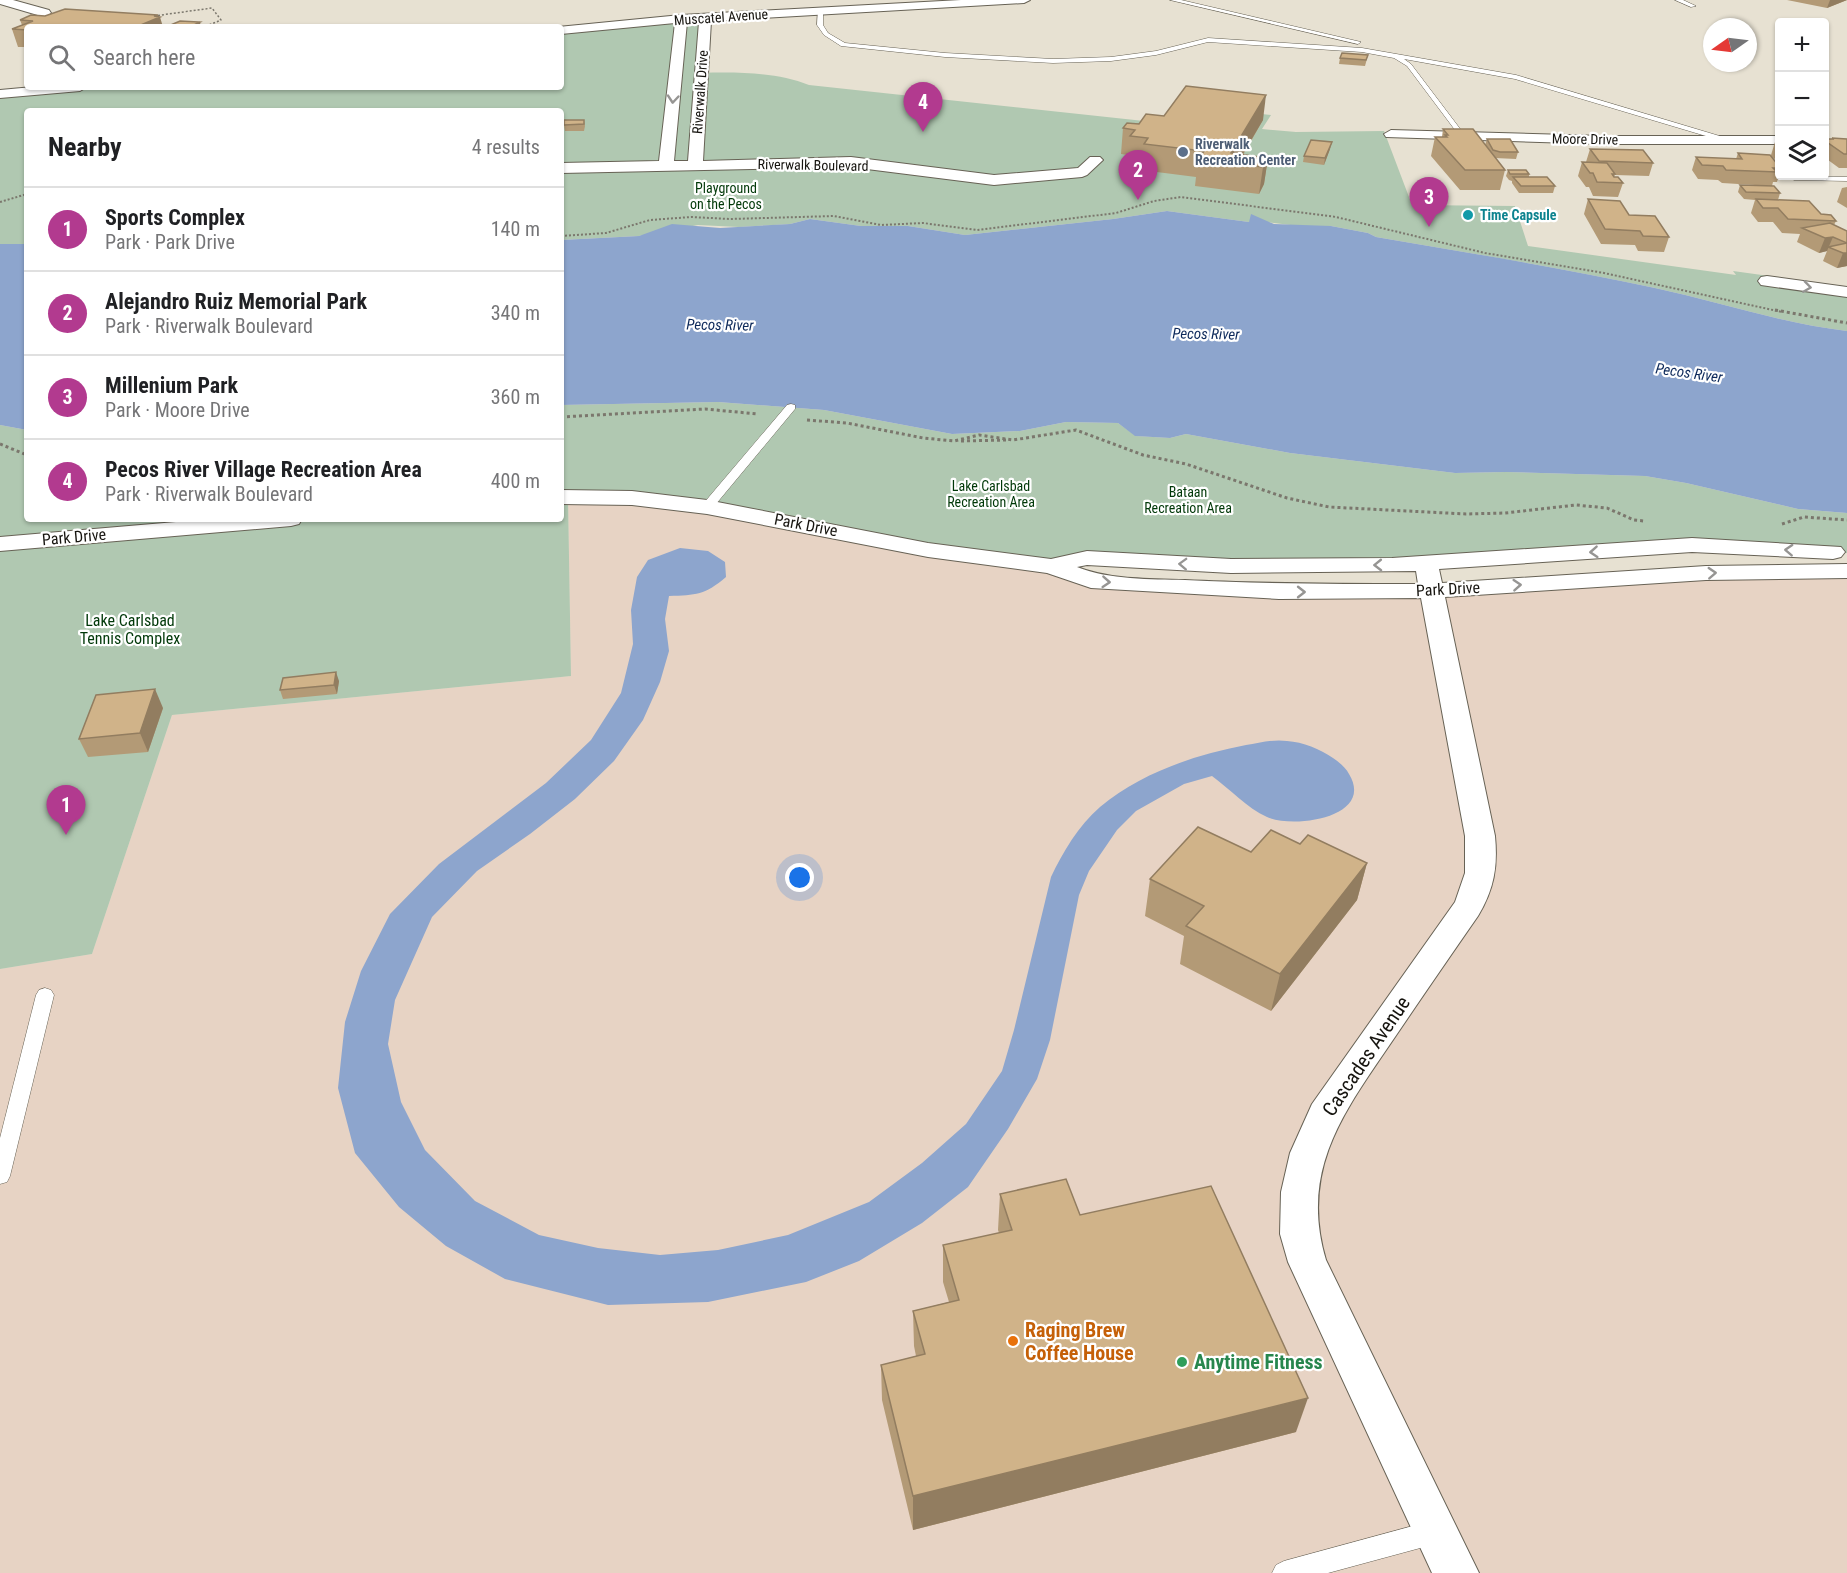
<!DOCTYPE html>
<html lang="en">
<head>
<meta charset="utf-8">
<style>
	body { margin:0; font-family:"Roboto Condensed",sans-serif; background:#f2f2f2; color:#202124 }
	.controls { position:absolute; right:18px; top:18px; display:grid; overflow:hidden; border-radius:6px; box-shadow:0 2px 4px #0004 }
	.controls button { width:54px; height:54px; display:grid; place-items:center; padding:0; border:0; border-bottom:2px solid #e0e0e0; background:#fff; color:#202124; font:30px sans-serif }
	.compass { position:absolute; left:1703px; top:18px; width:54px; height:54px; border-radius:50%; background:#fff; box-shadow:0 2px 4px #0004; rotate:256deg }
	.you { position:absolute; left:800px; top:878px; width:21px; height:21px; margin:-15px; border:4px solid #fff; border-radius:50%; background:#1a73e8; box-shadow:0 0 0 9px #1a73e833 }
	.badge { display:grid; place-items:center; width:39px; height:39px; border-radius:50%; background:#b23a8f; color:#fff; font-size:20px; font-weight:700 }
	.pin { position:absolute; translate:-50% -50px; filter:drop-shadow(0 2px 3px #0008) }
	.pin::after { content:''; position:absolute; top:32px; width:21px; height:18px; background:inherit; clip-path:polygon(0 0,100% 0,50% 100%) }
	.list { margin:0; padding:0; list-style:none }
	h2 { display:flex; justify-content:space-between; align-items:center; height:78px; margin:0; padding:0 24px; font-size:26px }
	h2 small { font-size:20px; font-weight:400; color:#757577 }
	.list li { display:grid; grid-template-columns:39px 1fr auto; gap:18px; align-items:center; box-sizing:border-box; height:84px; padding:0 24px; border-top:2px solid #e0e0e0 }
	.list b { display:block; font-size:22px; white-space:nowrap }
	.list p { margin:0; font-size:20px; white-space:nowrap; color:#757577 }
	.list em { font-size:20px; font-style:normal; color:#757577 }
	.icon { flex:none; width:33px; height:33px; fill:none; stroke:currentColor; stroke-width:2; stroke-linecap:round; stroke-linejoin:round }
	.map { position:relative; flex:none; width:1847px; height:1573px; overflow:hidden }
	.search { position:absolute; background:#fff; box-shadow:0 2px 4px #0004; left:24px; top:24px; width:540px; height:66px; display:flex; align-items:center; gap:15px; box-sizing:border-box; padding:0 21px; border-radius:6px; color:#757577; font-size:22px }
	.panel { position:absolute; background:#fff; box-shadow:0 2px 4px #0004; left:24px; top:108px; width:540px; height:414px; border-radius:6px }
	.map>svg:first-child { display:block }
</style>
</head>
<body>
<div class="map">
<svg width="1847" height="1573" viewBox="0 0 1847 1573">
	<rect width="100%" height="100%" fill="#e7e1d2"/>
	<path fill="#e7d3c4" d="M568,497l64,1 459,83 188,11 568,-21v1002h-1847v-604l92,-15 80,-239 399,-39z"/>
	<g fill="#b0c8b1">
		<path d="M705,18l-4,55c35,-1 75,-1 108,12l363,39 13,-18 86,9 -9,14 34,3 88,-1 28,74 103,1 13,40 208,29 -3,-4 114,16v44c-66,-8 -128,-29 -192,-43 -93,-20 -186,-35 -279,-51l-8,-4 -37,-7 -16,2 -64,-8 -2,2 -82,-11 -54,8 -148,16 -57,-9h-47l-51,-7 -20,5 -51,3 -41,-2 -59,11 -78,4v-129h-534v133h-27v-150l80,-7h481v-57z"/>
		<path d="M718,402l106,8 128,24 68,-3 46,-9 52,1 18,13 34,2 16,-4 104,19 165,20 51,-1 139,4 41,7 112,26 49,4v40l-155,-8 -266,18h-284l-91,3 -247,-41 -236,-28 3,179 -399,39 -80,239 -92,15v-544l27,5v89h534v-114z"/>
	</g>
	<g fill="#8da5cd">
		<path d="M1167,211l82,11 2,-8 23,10 57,2 37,7 8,4c93,16 187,31 279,51 64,14 126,35 192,43v182l-49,-4 -112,-26 -41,-7 -139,-4 -51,1 -165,-20 -104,-19 -16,4 -35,-2 -17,-13 -52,-1 -46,9 -68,3 -128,-24 -106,-8 -157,3v-165l78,-4 33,-12 48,4 70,-4 20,-5 51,7h47l57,9 148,-16z"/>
		<path d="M0,244h27v186l-27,-5z"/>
		<path d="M680,548l28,3 17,11 1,15c-21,18 -30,18 -57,19l-4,23 4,32 -9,31 -17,38 -29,41 -39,38 -45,35 -53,37 -45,46 -37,83 -7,44 13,58 24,48 50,51 64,34 59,13 62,7 58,-5 70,-15 81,-33 53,-39 44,-39 36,-53 12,-41 37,-153c12,-25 27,-51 49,-70 41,-34 94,-52 146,-62 13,-2 27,-6 41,-4 16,1 33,8 46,17 6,4 13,10 16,16 26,43 -54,55 -82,43 -20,-9 -37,-28 -55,-41l-28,8 -48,27 -19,19 -28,41 -10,24 -29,145 -13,39 -29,50 -40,58 -46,36 -63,38 -53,21 -98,20 -100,3 -103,-26 -59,-33 -47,-39 -44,-54 -17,-65 7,-66 16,-51 29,-57 49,-50 107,-81 45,-43 30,-47 12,-49 -2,-34 6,-33 11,-17z"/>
	</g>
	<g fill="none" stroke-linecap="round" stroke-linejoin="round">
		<defs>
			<g id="lane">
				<path d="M1170,0h11l180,42 -3,2z"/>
				<path d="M1675,0h8l13,6 -5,1z"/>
				<path d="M818,10l5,1v14l5,8 17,10 100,10 108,6 58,-2 45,-6 52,-13 154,10 154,27 217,65 -7,2 -211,-63 -111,-20 7,5 53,70v4h-3l-54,-72 -13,-8 -32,-6 -154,-10 -52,13 -45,6 -58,2 -108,-6 -104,-11 -17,-11 -7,-10z"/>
				<path d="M1794,176l53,1v4l-50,-1h-3z"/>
				<path d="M791,404l4,1v4l-84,101h-8v-6l84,-99z"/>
				<path d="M45,988l6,2 3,5 -44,181 -3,6 -7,2v-46l36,-143 3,-5z"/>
				<path d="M1435,1520l8,4 4,8 -4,8 -8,4 -107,29h-56l4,-8 8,-4z"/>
			</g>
			<g id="street">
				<path d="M0,0h13l36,10 2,3 -6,4 -4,-1 -41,-12z"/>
				<path d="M961,0h69l-6,3 -313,18 -8,140 148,-4 143,18 84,-7 12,-11h10l3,3 -16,15 -5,2 -88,8 -143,-18 -290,6v-10l98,-2 16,-138 -114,11v-7h-3l123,-12zM687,22h12l-11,139h-14z"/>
				<path d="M33,87h54l-7,4 -80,7v-8z"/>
				<path d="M1391,130l212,6h177v8h-177l-217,-7 -2,-3z"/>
				<path d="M1767,276l80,11v10l-86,-12 -3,-4 3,-4z"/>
				<path d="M561,490l71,1 75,9 221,43 123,16 36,-8 144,8 161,-1 300,-20 149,9 4,5 -4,5 -8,2 -141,-7 -253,17 3,14 264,-17 141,-2v14l-141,2 -261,17 50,239c3,31 -1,53 -17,80 -27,39 -54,78 -81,118 -49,73 -99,132 -71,226l153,313h-47l-144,-311 -8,-28 1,-42 9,-39 22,-49 143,-202 10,-29v-37l-44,-238 -142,1 -188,-11 -44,-15 -119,-16 -221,-43 -75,-9 -71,-1zM1087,565l144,8 185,-2 2,13c-78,0 -155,0 -233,-4 -35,-1 -75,0 -108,-13z"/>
				<path d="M211,519h91l-3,5 -8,2 -291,25v-14z"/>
			</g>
		</defs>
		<use href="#lane" stroke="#676255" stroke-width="1"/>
		<use href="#street" stroke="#676255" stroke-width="2"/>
		<path stroke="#7b776d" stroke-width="1.5" stroke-dasharray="2 2" stroke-linecap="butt" d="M154,16l58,-8 9,12 -17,7"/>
		<g stroke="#7b776d" stroke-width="2" stroke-dasharray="2 2" stroke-linecap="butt">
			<path d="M0,202l27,-8"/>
			<path d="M561,236l45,-3 44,-13 41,-3 39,2 104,-3 47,9 42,-2 54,7 139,-17 38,-12 27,-4 155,20 149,36 119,20 178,39"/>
		</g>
		<g stroke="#7b776d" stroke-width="3" stroke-dasharray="3 3" stroke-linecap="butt">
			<path d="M1775,310l72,13"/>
			<path d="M561,417l144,-8 53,5"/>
			<path d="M807,420l40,3 76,15 31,3 25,-6 34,5 63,-10 67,25 43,9 101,34 42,9 137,7 39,-1 71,-8 31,3 27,12 10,1"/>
			<path d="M961,441l46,-1"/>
			<path d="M0,444l27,11"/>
			<path d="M1782,524l22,-7 43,3"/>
		</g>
		<use href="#lane" fill="#fff" fill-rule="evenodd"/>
		<use href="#street" fill="#fff" fill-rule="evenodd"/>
	</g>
	<g fill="#b39a76">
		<path d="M1787,0h60l-20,8z"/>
		<path d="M45,16l-18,11v20h-9l-6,-18 10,-4 -2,-5z"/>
		<path d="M1368,55l-3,11 -26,-2 1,-6z"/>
		<path d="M1164,116l99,4 -20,35 25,3 -4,26 -5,10 -64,-8 1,-9 -55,-7 1,-7 -14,-2v-6l-7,-1 2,-26z"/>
		<path d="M584,120l1,6 -1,5h-19l-1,-6z"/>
		<path d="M1443,129l42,16 2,-6 31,13 -2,7 -21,-1 10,12 -5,20h-40l-29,-34 4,-19h7z"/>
		<path d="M1832,138l15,1v29h-8l-15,-11v-18h8z"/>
		<path d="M1779,140v22l-7,-5 7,9v9l-2,7h-4l-1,4 -50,-3 -4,-3 -20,-1 -6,-9 4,-13 40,2 2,-6 33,2 4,-13h4z"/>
		<path d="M1330,149l-6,16 -21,-3 1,-6z"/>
		<path d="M1590,149l63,14 -4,13 -34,-1 -1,2 9,6 -5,14 -25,-1 -4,-9h-3l-8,-11 4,-14h4z"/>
		<path d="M1508,170l21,4v3l26,9 -2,7h-34l-7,-10v-2l-3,-1 -3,-4z"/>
		<path d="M1740,185l40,8 -2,7 43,14 15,7 -2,4 13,6v35l-10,2 -14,-7 4,-10 -8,2 -22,-11 3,-8 -18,-1 -9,-11h-15l-7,-9 4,-13 -11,-1 -6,-7z"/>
		<path d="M1847,187v21l-10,-6 5,-14z"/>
		<path d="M1588,199l41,16 40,22 -5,15 -26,-1 -3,-6 -34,-1 -17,-30z"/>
		<path d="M339,681l-2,13 -54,5 -3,-9z"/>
		<path d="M163,708l-15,44 -60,5 -9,-18z"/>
		<path d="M1300,844l67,19 -10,37 -86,111 -91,-47 4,-28 -39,-20 5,-37 101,-27z"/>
		<path d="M1000,1194l80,21 216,217 -383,98 -31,-130 -1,-35 35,-9 -2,-10 -1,-35 36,-9 -6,-20v-37l56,-12 -1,-3z"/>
	</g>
	<g fill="#927d60">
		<path d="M1830,0h17l-20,8z"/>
		<path d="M158,15l1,2h1l3,10h-27z"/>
		<path d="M200,22l1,5h-11z"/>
		<path d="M1266,95l-3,25 -26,44 -6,-11z"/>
		<path d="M1332,142l-2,7 -6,16 1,-7z"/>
		<path d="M1268,158l-4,26 -5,10 4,-27z"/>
		<path d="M1833,237l-6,14 -8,2 6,-15z"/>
		<path d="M1843,253h4v13l-10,2z"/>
		<path d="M336,672l3,9 -2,13 -3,-9z"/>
		<path d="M155,689l8,19 -15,44 -8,-19z"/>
		<path d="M1367,863l-10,37 -86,111 9,-37z"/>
		<path d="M1308,1398l-12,34 -383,98v-34z"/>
	</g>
	<g fill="#d0b389" stroke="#927d60" stroke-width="1.5">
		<path d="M65,9l93,6 -4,1 6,1 -24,10h-109v3l-15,-1 21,-8 -13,-1 11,-5 14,1z"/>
		<path d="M180,21l20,1 -10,5h-24z"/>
		<path d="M1342,53l26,2 -2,5 -26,-2z"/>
		<path d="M1186,86l80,9 -35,58 37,5 -5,9 -65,-7 6,-9 -60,-7 4,-6 -18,-2 5,-6 -12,-2 4,-5 12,1 7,-10 18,2z"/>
		<path d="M564,120h20v4l-20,1z"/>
		<path d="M1443,129h30l32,41h-40l-30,-33h12l-2,-2h3z"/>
		<path d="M1832,138l15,1v15h-3l-20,-14v-1h10z"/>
		<path d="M1487,139h23l8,13h-18l-7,-2z"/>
		<path d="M1311,140l21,2 -7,16 -21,-2z"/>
		<path d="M1590,149l53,1 10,13 -54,-2z"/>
		<path d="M1738,153l32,2 9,11v2h-6l4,4 -51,-2 -3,-4 -21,-1 -6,-8 46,2z"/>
		<path d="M1582,162l25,1 8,11h-3l2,3h4l5,6 -26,-1 -4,-9h-3z"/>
		<path d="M1508,170h18l3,4h-19z"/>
		<path d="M1513,177h34l8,9h-34z"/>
		<path d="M1740,185l34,1 6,7 -34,-1z"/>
		<path d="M1588,199l32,2 9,14 26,1 14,21 -26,-1 -3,-5 -35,-2z"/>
		<path d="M1756,199l53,2 12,13 10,1 5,6 -48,-2 -10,-11h-15z"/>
		<path d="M1830,223l17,8v12l-14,-6 -8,1 -23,-10z"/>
		<path d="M1847,243v10h-4l-15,-6z"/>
		<path d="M336,672l-2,13 -54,5 3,-12z"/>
		<path d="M155,689l-15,44 -61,6 17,-44z"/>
		<path d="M1198,827l53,25 20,-22 29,14 8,-9 59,28 -87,111 -94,-48 18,-20 -54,-27z"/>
		<path d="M1066,1179l14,36 131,-29 97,212 -395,98 -32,-131 44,-11 -12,-43 46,-11 -16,-55 69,-15 -12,-36z"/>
	</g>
	<defs><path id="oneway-chevron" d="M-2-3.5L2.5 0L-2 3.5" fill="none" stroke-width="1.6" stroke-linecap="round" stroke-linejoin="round" transform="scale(1.5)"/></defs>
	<g stroke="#969593">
		<use href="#oneway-chevron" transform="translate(673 99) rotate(95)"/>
		<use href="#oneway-chevron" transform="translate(1807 287) rotate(8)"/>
		<use href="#oneway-chevron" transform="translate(1789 550) rotate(-177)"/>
		<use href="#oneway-chevron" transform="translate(1594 552) rotate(176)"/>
		<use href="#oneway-chevron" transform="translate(1183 564) rotate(-178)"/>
		<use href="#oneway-chevron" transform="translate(1378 565) rotate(179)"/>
		<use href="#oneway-chevron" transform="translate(1712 573) rotate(-3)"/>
		<use href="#oneway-chevron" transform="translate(1106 582) rotate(4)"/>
		<use href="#oneway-chevron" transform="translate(1517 585) rotate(-4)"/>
		<use href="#oneway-chevron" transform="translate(1301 592)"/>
	</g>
	<circle fill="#5c6f8a" stroke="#fff" stroke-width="2" cx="1183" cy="152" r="6"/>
	<circle fill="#0f9aa8" stroke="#fff" stroke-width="2" cx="1468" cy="215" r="6"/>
	<circle fill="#e8710a" stroke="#fff" stroke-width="2" cx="1013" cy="1341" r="6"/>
	<circle fill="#2e9e5b" stroke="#fff" stroke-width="2" cx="1182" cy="1362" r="6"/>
	<g text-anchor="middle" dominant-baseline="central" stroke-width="4.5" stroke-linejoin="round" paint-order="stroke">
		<g font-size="14" fill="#16140f" stroke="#fff">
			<text transform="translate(721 17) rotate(-4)">Muscatel Avenue</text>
			<text transform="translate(700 92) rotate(-86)">Riverwalk Drive</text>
			<text transform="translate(1585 139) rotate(1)">Moore Drive</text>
			<text transform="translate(813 165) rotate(1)">Riverwalk Boulevard</text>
		</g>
		<g font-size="14" font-weight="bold" fill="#4e5e75" stroke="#fff" text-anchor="start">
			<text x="1195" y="144">Riverwalk<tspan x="1195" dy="16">Recreation Center</tspan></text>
		</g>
		<g font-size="14" fill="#003808" stroke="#fff">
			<text x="726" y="188">Playground<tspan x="726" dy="16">on the Pecos</tspan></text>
			<text x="991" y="486">Lake Carlsbad<tspan x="991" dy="16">Recreation Area</tspan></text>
			<text x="1188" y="492">Bataan<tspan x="1188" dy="16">Recreation Area</tspan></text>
		</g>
		<g font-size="14" font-weight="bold" fill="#0d838f" stroke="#fff" text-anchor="start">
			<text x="1480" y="215">Time Capsule</text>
		</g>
		<g font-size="15" font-style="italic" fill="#0d295a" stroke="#fff">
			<text transform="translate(720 325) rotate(1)">Pecos River</text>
			<text transform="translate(1206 334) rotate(1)">Pecos River</text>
			<text transform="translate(1689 373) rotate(8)">Pecos River</text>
		</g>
		<g font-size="16" fill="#16140f" stroke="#fff">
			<text transform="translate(806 525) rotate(11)">Park Drive</text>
			<text transform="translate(74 537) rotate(-5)">Park Drive</text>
			<text transform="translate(1448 589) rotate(-3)">Park Drive</text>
		</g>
		<g font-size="16" fill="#003808" stroke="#fff">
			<text x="130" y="620">Lake Carlsbad<tspan x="130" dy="18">Tennis Complex</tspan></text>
		</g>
		<g font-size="20" fill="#16140f" stroke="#fff">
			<text transform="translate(1366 1056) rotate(-56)">Cascades Avenue</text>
		</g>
		<g font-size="20" font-weight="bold" fill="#c56008" stroke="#fff" text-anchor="start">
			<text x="1025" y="1330">Raging Brew<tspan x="1025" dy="23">Coffee House</tspan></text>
		</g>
		<g font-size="20" font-weight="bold" fill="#27864d" stroke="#fff" text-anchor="start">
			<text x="1194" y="1362">Anytime Fitness</text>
		</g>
	</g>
</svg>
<div class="controls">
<button>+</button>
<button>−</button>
<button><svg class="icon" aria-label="layers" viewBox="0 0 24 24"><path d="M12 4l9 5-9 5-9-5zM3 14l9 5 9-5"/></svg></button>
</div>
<svg class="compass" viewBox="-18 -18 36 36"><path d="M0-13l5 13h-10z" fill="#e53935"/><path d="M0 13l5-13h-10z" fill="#757577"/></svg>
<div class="you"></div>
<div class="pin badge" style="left:66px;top:835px">1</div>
<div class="pin badge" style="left:1138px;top:200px">2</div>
<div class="pin badge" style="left:1429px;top:227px">3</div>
<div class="pin badge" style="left:923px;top:132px">4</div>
<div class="search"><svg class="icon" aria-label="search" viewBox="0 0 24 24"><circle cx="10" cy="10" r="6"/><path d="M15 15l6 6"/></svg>Search here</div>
<section class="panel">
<h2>Nearby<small>4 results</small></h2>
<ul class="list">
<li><span class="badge">1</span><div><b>Sports Complex</b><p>Park · Park Drive</p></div><em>140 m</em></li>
<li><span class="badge">2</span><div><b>Alejandro Ruiz Memorial Park</b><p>Park · Riverwalk Boulevard</p></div><em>340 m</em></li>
<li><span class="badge">3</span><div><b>Millenium Park</b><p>Park · Moore Drive</p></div><em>360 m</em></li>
<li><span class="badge">4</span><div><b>Pecos River Village Recreation Area</b><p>Park · Riverwalk Boulevard</p></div><em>400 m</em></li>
</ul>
</section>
</div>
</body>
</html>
